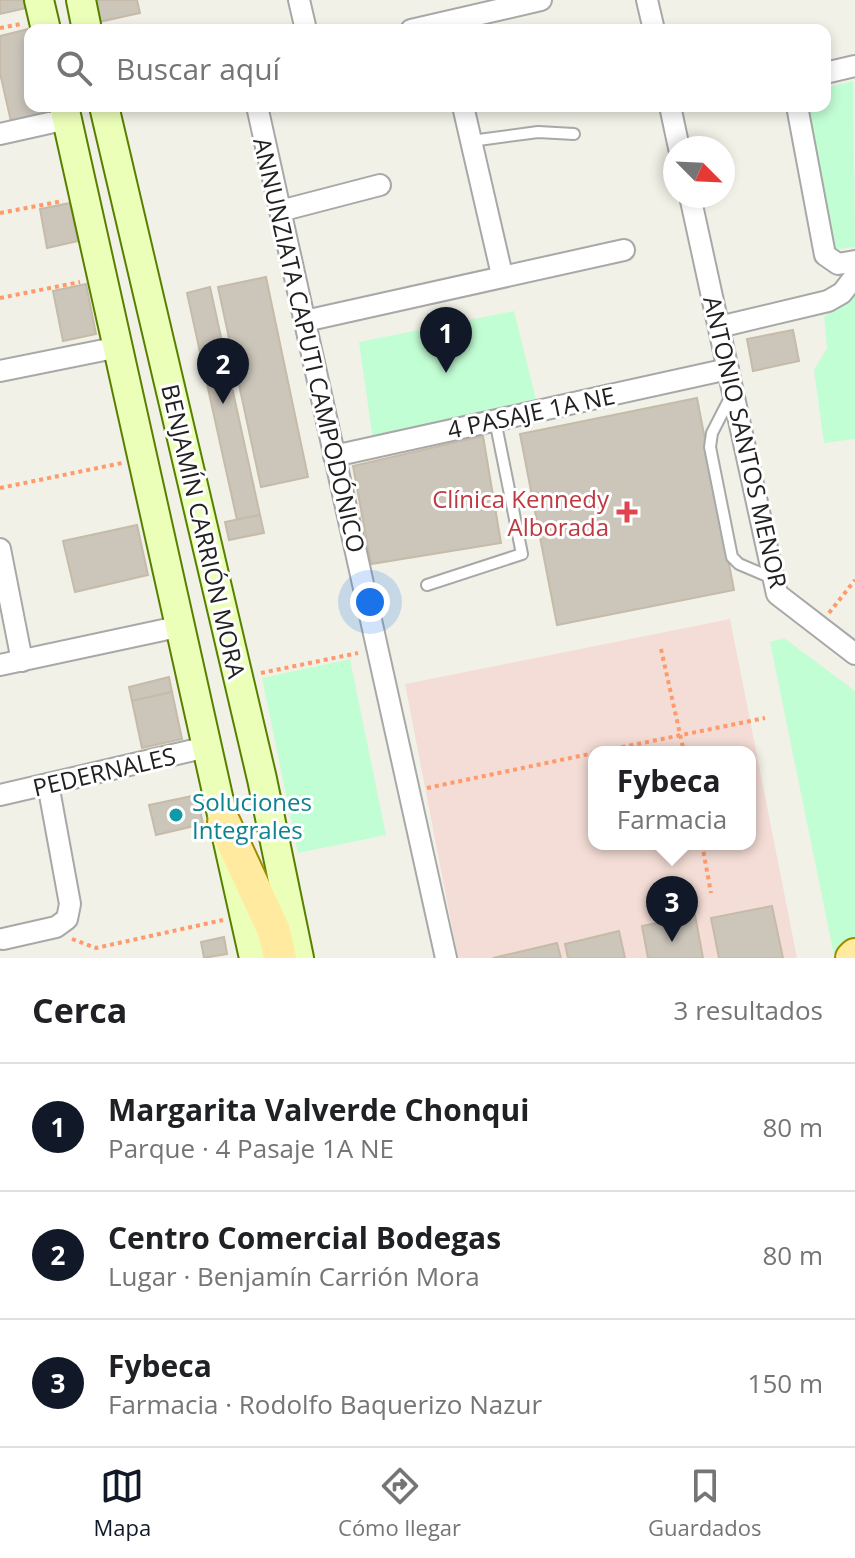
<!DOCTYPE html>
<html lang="es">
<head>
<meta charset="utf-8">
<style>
	body { margin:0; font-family:"Open Sans",sans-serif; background:#f2f2f2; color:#202124 }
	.compass { position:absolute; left:663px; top:136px; width:72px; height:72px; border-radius:50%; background:#fff; box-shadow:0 4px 12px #0003; rotate:114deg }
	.you { position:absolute; left:370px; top:602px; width:28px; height:28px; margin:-20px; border:6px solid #fff; border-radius:50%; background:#1a73e8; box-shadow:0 0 0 12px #1a73e833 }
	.badge { display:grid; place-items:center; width:52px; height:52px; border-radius:50%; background:#111827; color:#fff; font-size:26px; font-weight:700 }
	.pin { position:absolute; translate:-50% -66px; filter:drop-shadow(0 2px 4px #0008) }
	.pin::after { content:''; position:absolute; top:42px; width:28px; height:24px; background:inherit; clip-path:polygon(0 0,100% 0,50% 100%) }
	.popup { position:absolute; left:588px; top:746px; width:168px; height:104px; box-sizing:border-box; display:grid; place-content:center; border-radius:16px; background:#fff; filter:drop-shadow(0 2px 6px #0005); font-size:26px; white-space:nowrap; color:#757577 }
	.popup b { font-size:30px; color:#202124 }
	.popup::after { content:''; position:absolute; left:50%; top:100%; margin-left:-16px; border:16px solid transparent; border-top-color:#fff }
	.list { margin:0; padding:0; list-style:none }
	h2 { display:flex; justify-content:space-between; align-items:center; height:104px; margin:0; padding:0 32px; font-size:34px }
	h2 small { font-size:26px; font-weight:400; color:#757577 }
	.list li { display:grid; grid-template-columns:52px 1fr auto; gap:24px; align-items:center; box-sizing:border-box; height:128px; padding:0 32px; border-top:2px solid #e0e0e0 }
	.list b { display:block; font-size:30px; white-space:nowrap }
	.list p { margin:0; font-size:26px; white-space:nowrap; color:#757577 }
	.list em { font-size:26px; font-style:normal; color:#757577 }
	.icon { flex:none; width:44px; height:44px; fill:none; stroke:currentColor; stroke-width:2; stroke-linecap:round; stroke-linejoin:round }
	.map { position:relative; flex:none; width:855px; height:958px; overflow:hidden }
	.search { position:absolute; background:#fff; box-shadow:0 4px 12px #0003; left:24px; right:24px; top:24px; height:88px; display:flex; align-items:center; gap:20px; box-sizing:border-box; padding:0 28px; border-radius:16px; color:#757577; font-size:30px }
	.sheet { height:488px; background:#fff }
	nav { display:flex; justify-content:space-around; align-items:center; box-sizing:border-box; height:112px; border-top:2px solid #e0e0e0; background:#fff; font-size:22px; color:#757577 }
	nav a { display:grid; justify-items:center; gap:4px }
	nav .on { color:#111827 }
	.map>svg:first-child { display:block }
</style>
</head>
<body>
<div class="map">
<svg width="855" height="958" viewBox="0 0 855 958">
	<rect width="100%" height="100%" fill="#f2f1e7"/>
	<path fill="#f4ddd6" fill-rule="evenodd" d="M730,619l67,339h-339l-53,-274zM594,752h156v92h-156z"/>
	<g fill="#c2fed4">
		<path d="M853,81l2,166 -23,3 -25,-144h18v-18z"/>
		<path d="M855,288v151l-31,4 -10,-73 13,-22 -3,-31z"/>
		<path d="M514,311l23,93 -164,36 -14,-98z"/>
		<path d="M784,638l71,53v247l-21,17 -64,-313z"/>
		<path d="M350,659l36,176 -88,18 -36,-175z"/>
	</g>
	<g fill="#cbc5ba" stroke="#c5bba8" stroke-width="2">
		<path d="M0,0h24l2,8 -26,6z"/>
		<path d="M95,0h42l3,13 -41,9z"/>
		<path d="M32,28l-2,78h21l2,10 -41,10 -12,-53v-37z"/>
		<path d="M70,203l8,38 -31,7 -7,-39z"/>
		<path d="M266,277l42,200 -47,10 -43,-200z"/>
		<path d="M86,284l10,50 -33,7 -10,-50z"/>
		<path d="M210,287l50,228 -23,5 -50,-227z"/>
		<path d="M793,330l6,31 -46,10 -6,-32z"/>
		<path d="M697,398l37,192 -177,35 -37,-191z"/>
		<path d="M483,436l18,107 -130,21 -18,-98z"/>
		<path d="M260,515l4,18 -35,7 -4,-18z"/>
		<path d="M137,525l11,50 -73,17 -12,-51z"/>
		<path d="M169,677l3,15 -40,9 -3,-14z"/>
		<path d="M172,692l10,47 -40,9 -10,-47z"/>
		<path d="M197,795l6,29 -47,11 -7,-30z"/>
		<path d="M772,906l11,52h-64l-8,-40z"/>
		<path d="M695,915l8,43h-55l-6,-32z"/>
		<path d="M619,931l6,27h-57l-3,-14z"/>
		<path d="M224,937l3,17 -23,4 -3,-16z"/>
		<path d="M557,943l4,15h-68z"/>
	</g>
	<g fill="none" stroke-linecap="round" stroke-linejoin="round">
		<defs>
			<g id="lane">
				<path d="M471,141l67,-9 36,2"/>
				<path d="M732,394l-20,39 -2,14 22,110 7,7 33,14"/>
				<path d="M427,585l95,-31 -27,-134"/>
			</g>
			<g id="street">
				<path d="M299,0l7,30"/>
				<path d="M647,0l7,30"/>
				<path d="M411,30l130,-30"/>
				<path d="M825,73l30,-7"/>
				<path d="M257,106l189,852"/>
				<path d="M463,106l39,169"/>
				<path d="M670,106l9,42"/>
				<path d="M797,106l28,149 13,9 17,-3"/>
				<path d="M0,134l67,-15"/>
				<path d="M690,196l87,398 78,60"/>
				<path d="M280,211l100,-26"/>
				<path d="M305,321l319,-71"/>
				<path d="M719,327l109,-26 14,-8 13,-17"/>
				<path d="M0,371l119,-24"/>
				<path d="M334,456l394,-87"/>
				<path d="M0,549l22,112"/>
				<path d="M0,665l182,-39"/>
				<path d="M0,795l207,-48"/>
				<path d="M3,939l53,-12 11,-8 3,-15 -22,-120"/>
			</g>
			<g id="secondary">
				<path d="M39,0l7,30"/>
				<path d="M81,0l6,30"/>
				<path d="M64,106l190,852"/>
				<path d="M104,106l158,673 37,179"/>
			</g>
			<g id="primary">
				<path d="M224,823l50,108 6,27"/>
				<path d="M852,958l3,-3"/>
			</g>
		</defs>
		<use href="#lane" stroke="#a8a8a8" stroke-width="14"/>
		<use href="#street" stroke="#a8a8a8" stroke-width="24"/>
		<use href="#secondary" stroke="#578000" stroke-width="32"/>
		<use href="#primary" stroke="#9e8b00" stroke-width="36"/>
		<g stroke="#ff9a6b" stroke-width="4" stroke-dasharray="4 4" stroke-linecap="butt">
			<path d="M0,28l21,-4"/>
			<path d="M0,213l63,-12"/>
			<path d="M0,298l80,-16"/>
			<path d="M0,488l122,-25"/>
			<path d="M829,613l26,-33"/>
			<path d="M661,649l23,103"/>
			<path d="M261,673l97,-20"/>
			<path d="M598,752l167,-34"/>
			<path d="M427,788l167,-35"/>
			<path d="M702,844l9,49"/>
			<path d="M72,939l24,9 127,-28"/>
		</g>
		<use href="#lane" stroke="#fff" stroke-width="10"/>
		<use href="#street" stroke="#fff" stroke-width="20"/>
		<use href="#secondary" stroke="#ecffb9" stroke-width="28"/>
		<use href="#primary" stroke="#ffea9f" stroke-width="32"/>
	</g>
	<path fill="#e0444e" stroke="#fff" stroke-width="3" d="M623 500h8v8h8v8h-8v8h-8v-8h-8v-8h8z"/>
	<circle fill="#0f9aa8" stroke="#fff" stroke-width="3" cx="176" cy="815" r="8"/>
	<g text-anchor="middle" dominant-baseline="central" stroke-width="6" stroke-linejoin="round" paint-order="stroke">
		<g font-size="24" fill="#212121" stroke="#fff">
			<text transform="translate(310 345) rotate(77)">ANNUNZIATA CAPUTI CAMPODÓNICO</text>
			<text transform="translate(531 412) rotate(-12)">4 PASAJE 1A NE</text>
			<text transform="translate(746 442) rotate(77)">ANTONIO SANTOS MENOR</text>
			<text transform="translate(204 531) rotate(77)">BENJAMÍN CARRIÓN MORA</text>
			<text transform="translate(104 771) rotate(-13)">PEDERNALES</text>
		</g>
		<g font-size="24" fill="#be3a42" stroke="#fff" text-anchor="end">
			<text x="609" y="498">Clínica Kennedy<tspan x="609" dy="28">Alborada</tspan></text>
		</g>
		<g font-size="24" fill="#0d838f" stroke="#fff" text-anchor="start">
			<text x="192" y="801">Soluciones<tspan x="192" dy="28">Integrales</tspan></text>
		</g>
	</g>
</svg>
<svg class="compass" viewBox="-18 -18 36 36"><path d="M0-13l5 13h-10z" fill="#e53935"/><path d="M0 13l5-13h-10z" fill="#757577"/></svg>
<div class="you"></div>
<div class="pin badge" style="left:446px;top:373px">1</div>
<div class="pin badge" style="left:223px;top:404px">2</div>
<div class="pin badge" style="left:672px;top:942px">3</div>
<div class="popup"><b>Fybeca</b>Farmacia</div>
<div class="search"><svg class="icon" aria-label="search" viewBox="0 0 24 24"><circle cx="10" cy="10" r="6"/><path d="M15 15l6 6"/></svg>Buscar aquí</div>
</div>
<section class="sheet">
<h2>Cerca<small>3 resultados</small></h2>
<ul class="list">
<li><span class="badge">1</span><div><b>Margarita Valverde Chonqui</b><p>Parque · 4 Pasaje 1A NE</p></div><em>80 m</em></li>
<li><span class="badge">2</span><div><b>Centro Comercial Bodegas</b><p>Lugar · Benjamín Carrión Mora</p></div><em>80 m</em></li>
<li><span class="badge">3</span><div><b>Fybeca</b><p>Farmacia · Rodolfo Baquerizo Nazur</p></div><em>150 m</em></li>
</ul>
</section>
<nav>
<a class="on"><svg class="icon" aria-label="map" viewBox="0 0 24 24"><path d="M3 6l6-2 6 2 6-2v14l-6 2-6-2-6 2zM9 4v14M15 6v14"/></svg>Mapa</a>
<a><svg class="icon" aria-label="directions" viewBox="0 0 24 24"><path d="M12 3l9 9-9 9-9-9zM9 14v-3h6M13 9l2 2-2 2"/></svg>Cómo llegar</a>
<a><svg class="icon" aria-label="saved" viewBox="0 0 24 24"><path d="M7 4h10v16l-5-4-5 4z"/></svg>Guardados</a>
</nav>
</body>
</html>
